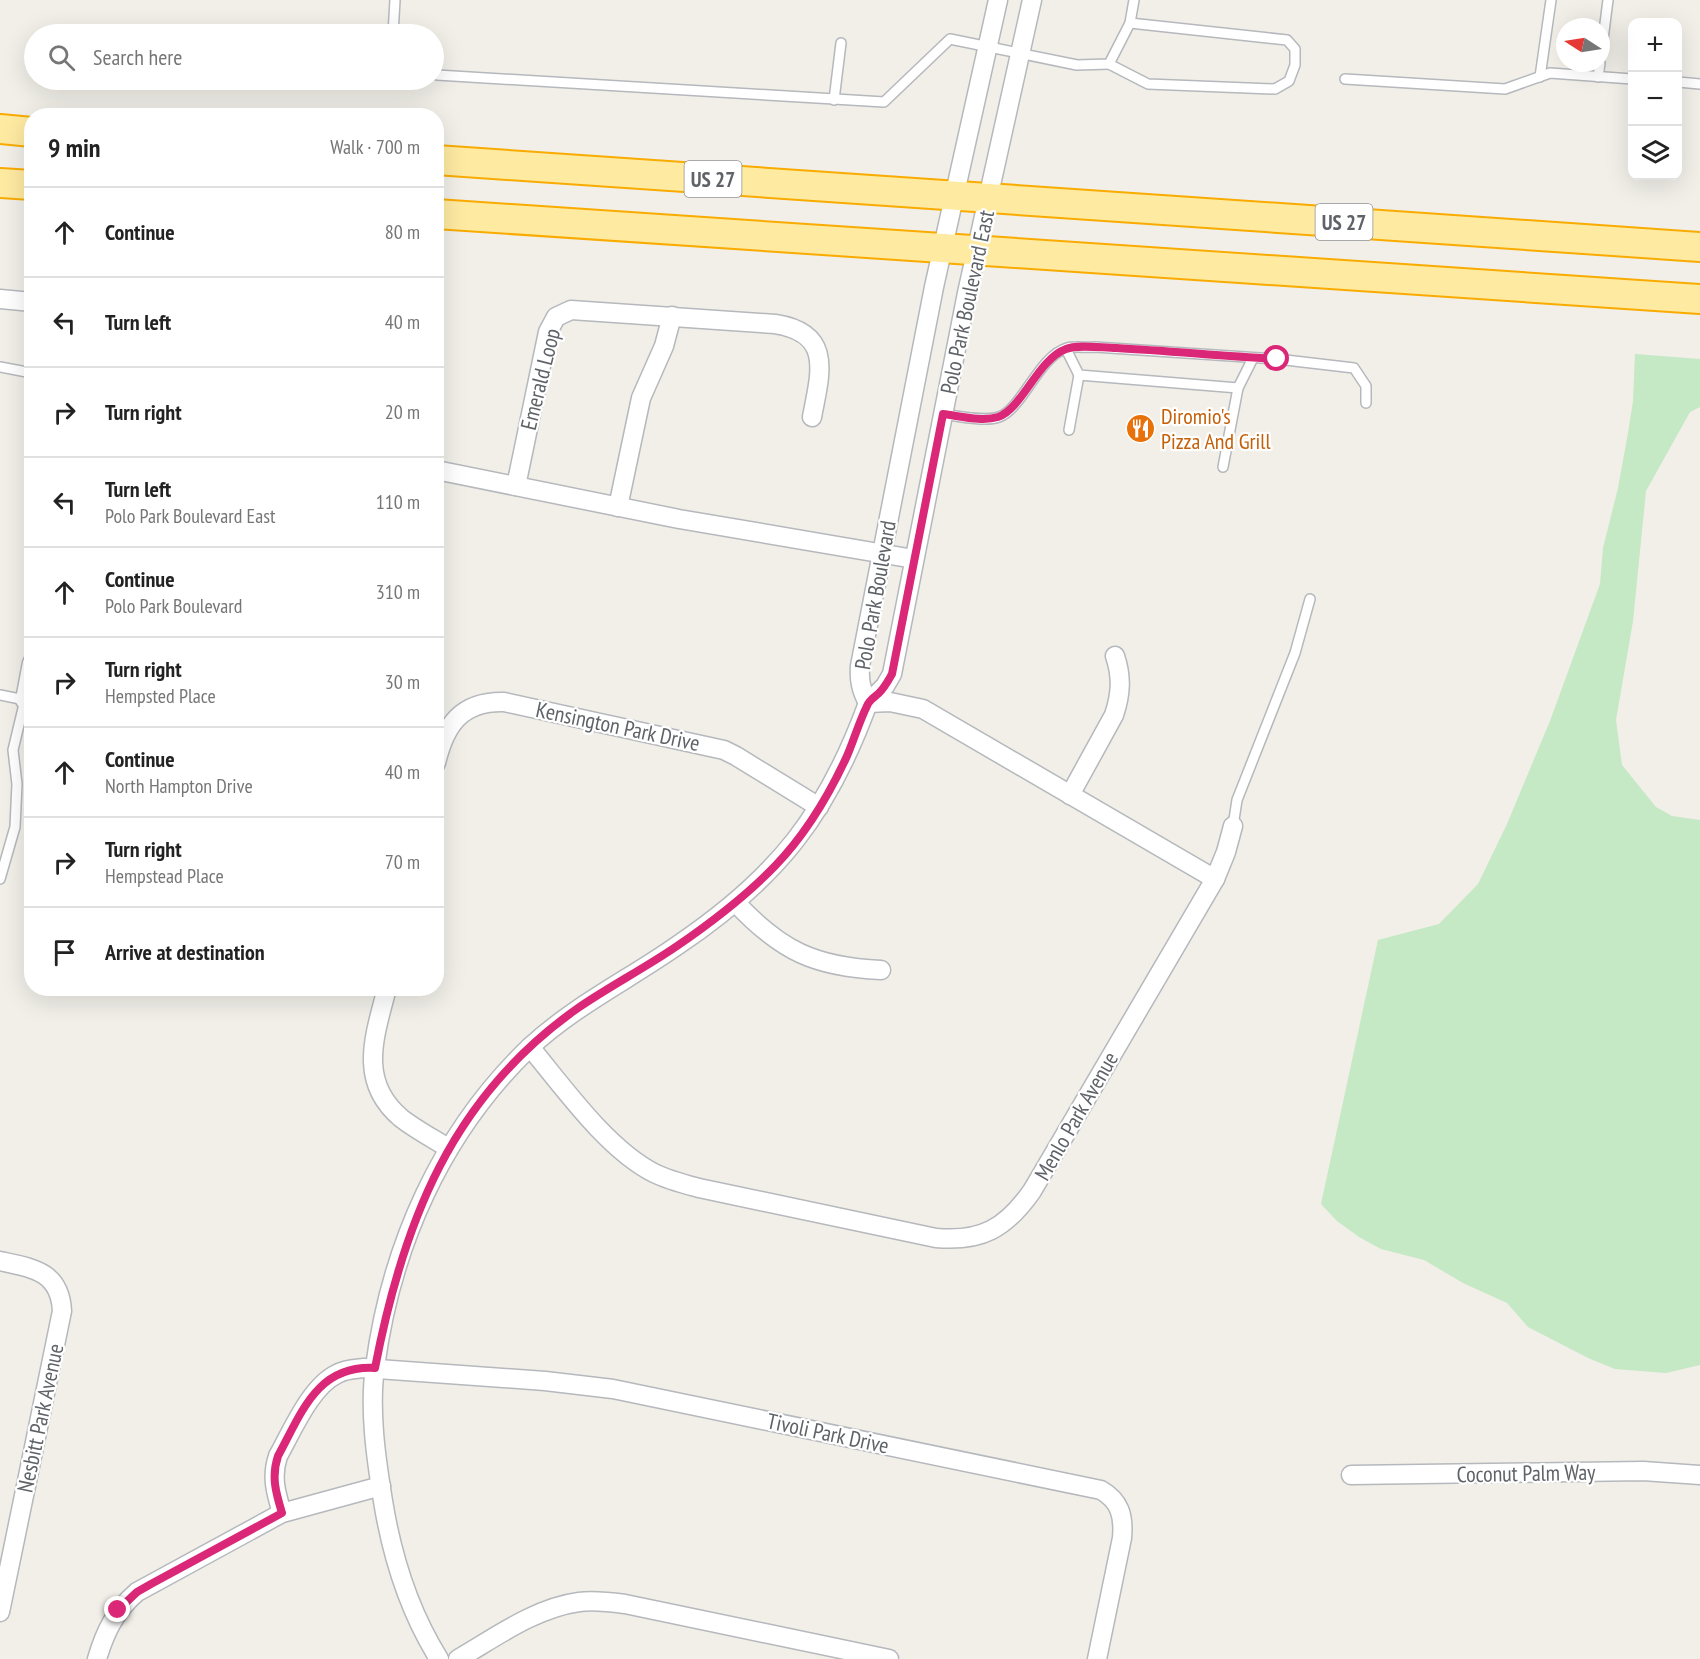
<!DOCTYPE html>
<html lang="en">
<head>
<meta charset="utf-8">
<style>
	body { margin:0; font-family:"PT Sans Narrow",sans-serif; background:#f2f2f2; color:#222 }
	.controls { position:absolute; right:18px; top:18px; display:grid; overflow:hidden; border-radius:12px; box-shadow:0 6px 24px #0002 }
	.controls button { width:54px; height:54px; display:grid; place-items:center; padding:0; border:0; border-bottom:2px solid #e0e0e0; background:#fff; color:#222; font:30px sans-serif }
	.compass { position:absolute; left:1556px; top:18px; width:54px; height:54px; border-radius:50%; background:#fff; box-shadow:0 6px 24px #0002; rotate:282deg }
	.stop { position:absolute; width:18px; height:18px; margin:-14px; border:4px solid #db2777; border-radius:50%; background:#fff }
	.stop.end { background:#db2777; border-color:#fff; box-shadow:0 2px 6px #0008 }
	.list { margin:0; padding:0; list-style:none }
	h2 { display:flex; justify-content:space-between; align-items:center; height:78px; margin:0; padding:0 24px; font-size:26px }
	h2 small { font-size:20px; font-weight:400; color:#767676 }
	.list li { display:grid; grid-template-columns:39px 1fr auto; gap:18px; align-items:center; box-sizing:border-box; height:90px; padding:0 24px; border-top:2px solid #e0e0e0 }
	.list b { display:block; font-size:22px; white-space:nowrap }
	.list p { margin:0; font-size:20px; white-space:nowrap; color:#767676 }
	.list em { font-size:20px; font-style:normal; color:#767676 }
	.icon { flex:none; width:33px; height:33px; fill:none; stroke:currentColor; stroke-width:2; stroke-linecap:round; stroke-linejoin:round }
	.map { position:relative; flex:none; width:1700px; height:1659px; overflow:hidden }
	.search { position:absolute; background:#fff; box-shadow:0 6px 24px #0002; left:24px; top:24px; width:420px; height:66px; display:flex; align-items:center; gap:15px; box-sizing:border-box; padding:0 21px; border-radius:33px; color:#767676; font-size:22px }
	.panel { position:absolute; background:#fff; box-shadow:0 6px 24px #0002; left:24px; top:108px; width:420px; height:888px; border-radius:24px }
	.map>svg:first-child { display:block }
</style>
</head>
<body>
<div class="map">
<svg width="1700" height="1659" viewBox="0 0 1700 1659">
	<rect width="100%" height="100%" fill="#f1efe8"/>
	<path fill="#c5e8c5" d="M1635,354l65,5v48l-10,5 -44,79 -13,130 -17,99 6,45 34,42 16,9 28,4v545l-34,8 -51,-4 -27,-11 -60,-31 -21,-24 -44,-20 -39,-23 -43,-11 -22,-12 -22,-16 -16,-17 57,-264 61,-16 39,-40 29,-60 43,-103 50,-137 3,-36 15,-60 10,-55 5,-32z"/>
	<g fill="none" stroke-linecap="round" stroke-linejoin="round">
		<defs>
			<g id="service">
				<path d="M393,34l2,-34"/>
				<path d="M1601,55l7,-55"/>
				<path d="M1109,64l39,20 127,5 14,-8 6,-16v-16l-8,-9 -157,-17"/>
				<path d="M437,75l447,27 66,-63 127,26 32,-1 21,-41 4,-23"/>
				<path d="M1540,77l11,-77"/>
				<path d="M1598,77l2,-14"/>
				<path d="M1345,79l160,10 45,-16 82,6"/>
				<path d="M1678,82l22,2"/>
				<path d="M834,100l7,-57"/>
				<path d="M1066,349l13,26 159,13 15,-30"/>
				<path d="M0,367l32,6"/>
				<path d="M943,414c15,2 42,8 56,3 24,-9 40,-61 68,-69 8,-2 19,0 28,-1l182,12 77,9 12,18v17"/>
				<path d="M1069,430l10,-55"/>
				<path d="M1223,467l15,-79"/>
				<path d="M0,695l25,5 -12,50 4,34 -2,43 -15,52"/>
				<path d="M1233,826l4,-26 58,-147 15,-54"/>
			</g>
			<g id="minor">
				<path d="M0,299l32,3"/>
				<path d="M436,470l243,49 235,40"/>
				<path d="M516,486l32,-154 8,-15 15,-7 204,14c59,9 45,50 37,93"/>
				<path d="M618,507l23,-109 23,-52 8,-30"/>
				<path d="M25,700l7,-37"/>
				<path d="M868,703l17,-17 7,-12 75,-381 65,-293"/>
				<path d="M868,703c-7,-13 -9,-23 -8,-37l74,-379 64,-287"/>
				<path d="M868,703l22,-1 33,7 292,170"/>
				<path d="M436,763c9,-38 25,-62 68,-61l220,48 12,6 83,51"/>
				<path d="M1070,795l44,-80c7,-21 8,-38 1,-59"/>
				<path d="M736,903c45,48 79,64 145,67"/>
				<path d="M387,988c-12,47 -30,93 14,130 14,11 31,20 47,30"/>
				<path d="M530,1047c34,41 77,102 124,126 14,7 30,11 45,15l237,50c46,4 70,-10 96,-47l183,-312 11,-27 7,-26"/>
				<path d="M0,1261c32,7 60,10 62,50l-62,301"/>
				<path d="M1351,1475l292,-4 57,4"/>
				<path d="M282,1513c-6,-20 -11,-36 -4,-57 14,-25 33,-70 59,-82 8,-5 18,-5 27,-6l181,13 68,8 488,101c19,11 23,26 21,48l-25,121"/>
				<path d="M97,1659c8,-27 18,-48 40,-67l145,-79 99,-27"/>
				<path d="M439,1659c-30,-48 -47,-102 -56,-158 -7,-43 -14,-91 -8,-134 16,-121 66,-234 154,-319 45,-42 99,-68 149,-103 99,-67 149,-130 190,-242"/>
				<path d="M458,1659c38,-22 77,-51 121,-57 15,-2 31,0 46,2l264,55"/>
			</g>
			<g id="trunk">
				<path d="M0,129l32,3"/>
				<path d="M436,160l1264,87"/>
				<path d="M0,183l32,2"/>
				<path d="M436,214l1264,85"/>
			</g>
		</defs>
		<use href="#service" stroke="#b5b8bc" stroke-width="12"/>
		<use href="#minor" stroke="#b5b8bc" stroke-width="21"/>
		<use href="#trunk" stroke="#f9ab00" stroke-width="32"/>
		<use href="#service" stroke="#fff" stroke-width="9"/>
		<use href="#minor" stroke="#fff" stroke-width="18"/>
		<use href="#trunk" stroke="#feeaa1" stroke-width="28"/>
	</g>
	<g fill="none" stroke-linecap="round" stroke-linejoin="round">
		<path stroke="#db2777" stroke-width="8" d="M118,1610l19,-18 14,-8 131,-71c-6,-20 -11,-36 -4,-57 24,-44 39,-91 97,-88 28,-145 76,-271 203,-360 32,-22 67,-40 99,-62 35,-24 69,-50 98,-80 30,-31 54,-71 72,-110 7,-16 12,-34 20,-50 2,-6 8,-9 12,-13 6,-6 9,-12 13,-19l51,-260c17,2 39,8 55,3 24,-8 40,-58 68,-68 11,-5 37,-1 50,-1 54,3 107,8 161,11"/>
	</g>
	<defs>
		<symbol id="restaurant-disc" viewBox="-11 -11 22 22"><circle r="9.5" fill="#e8710a" stroke="#fff"/><path d="M-5-6h1v4h1v-4h1v4h1v-4h1v5L-1.5 .5V6h-2V.5L-5-1ZM5-6V6H3V1.5H1.5Q1.5-4 5-6Z" fill="#fff"/></symbol>
	</defs>
	<g fill-rule="evenodd">
		<use href="#restaurant-disc" x="1124" y="412" width="33" height="33"/>
	</g>
	<g text-anchor="middle" dominant-baseline="central" stroke-width="4.5" stroke-linejoin="round" paint-order="stroke">
		<g fill="#fff" stroke="#8f9295" stroke-width="1.5">
			<rect x="684.5" y="161" width="57" height="36" rx="4.5"/>
			<rect x="1315.5" y="204" width="57" height="36" rx="4.5"/>
		</g>
		<g font-size="21" font-weight="bold" fill="#5f6368">
			<text x="713" y="179">US 27</text>
			<text x="1344" y="222">US 27</text>
		</g>
		<g font-size="22" fill="#5f6368" stroke="#fff">
			<text transform="translate(967 302) rotate(-78)">Polo Park Boulevard East</text>
			<text transform="translate(540 379) rotate(-76)">Emerald Loop</text>
			<text transform="translate(875 595) rotate(-80)">Polo Park Boulevard</text>
			<text transform="translate(618 726) rotate(12)">Kensington Park Drive</text>
			<text transform="translate(1076 1116) rotate(-60)">Menlo Park Avenue</text>
			<text transform="translate(40 1418) rotate(-78)">Nesbitt Park Avenue</text>
			<text transform="translate(828 1433) rotate(12)">Tivoli Park Drive</text>
			<text transform="translate(1526 1473) rotate(-1)">Coconut Palm Way</text>
		</g>
		<g font-size="22" fill="#c56008" stroke="#fff" text-anchor="start">
			<text x="1161" y="416">Diromio's<tspan x="1161" dy="25">Pizza And Grill</tspan></text>
		</g>
	</g>
</svg>
<div class="controls">
<button>+</button>
<button>−</button>
<button><svg class="icon" aria-label="layers" viewBox="0 0 24 24"><path d="M12 4l9 5-9 5-9-5zM3 14l9 5 9-5"/></svg></button>
</div>
<svg class="compass" viewBox="-18 -18 36 36"><path d="M0-13l5 13h-10z" fill="#e53935"/><path d="M0 13l5-13h-10z" fill="#767676"/></svg>
<div class="stop" style="left:1277px;top:359px"></div>
<div class="stop end" style="left:118px;top:1610px"></div>
<div class="search"><svg class="icon" aria-label="search" viewBox="0 0 24 24"><circle cx="10" cy="10" r="6"/><path d="M15 15l6 6"/></svg>Search here</div>
<section class="panel">
<h2>9 min<small>Walk · 700 m</small></h2>
<ul class="list">
<li><svg class="icon" aria-label="ahead" viewBox="0 0 24 24"><path d="M12 20V5M6 11l6-6 6 6"/></svg><div><b>Continue</b></div><em>80 m</em></li>
<li><svg class="icon" aria-label="left" viewBox="0 0 24 24"><path d="M17 20v-9H6M10 6l-5 5 5 5"/></svg><div><b>Turn left</b></div><em>40 m</em></li>
<li><svg class="icon" aria-label="right" viewBox="0 0 24 24"><path d="M7 20v-9h11M14 6l5 5-5 5"/></svg><div><b>Turn right</b></div><em>20 m</em></li>
<li><svg class="icon" aria-label="left" viewBox="0 0 24 24"><path d="M17 20v-9H6M10 6l-5 5 5 5"/></svg><div><b>Turn left</b><p>Polo Park Boulevard East</p></div><em>110 m</em></li>
<li><svg class="icon" aria-label="ahead" viewBox="0 0 24 24"><path d="M12 20V5M6 11l6-6 6 6"/></svg><div><b>Continue</b><p>Polo Park Boulevard</p></div><em>310 m</em></li>
<li><svg class="icon" aria-label="right" viewBox="0 0 24 24"><path d="M7 20v-9h11M14 6l5 5-5 5"/></svg><div><b>Turn right</b><p>Hempsted Place</p></div><em>30 m</em></li>
<li><svg class="icon" aria-label="ahead" viewBox="0 0 24 24"><path d="M12 20V5M6 11l6-6 6 6"/></svg><div><b>Continue</b><p>North Hampton Drive</p></div><em>40 m</em></li>
<li><svg class="icon" aria-label="right" viewBox="0 0 24 24"><path d="M7 20v-9h11M14 6l5 5-5 5"/></svg><div><b>Turn right</b><p>Hempstead Place</p></div><em>70 m</em></li>
<li><svg class="icon" aria-label="arrive" viewBox="0 0 24 24"><path d="M6 21V4h12l-3 4 3 4H6"/></svg><div><b>Arrive at destination</b></div></li>
</ul>
</section>
</div>
</body>
</html>
